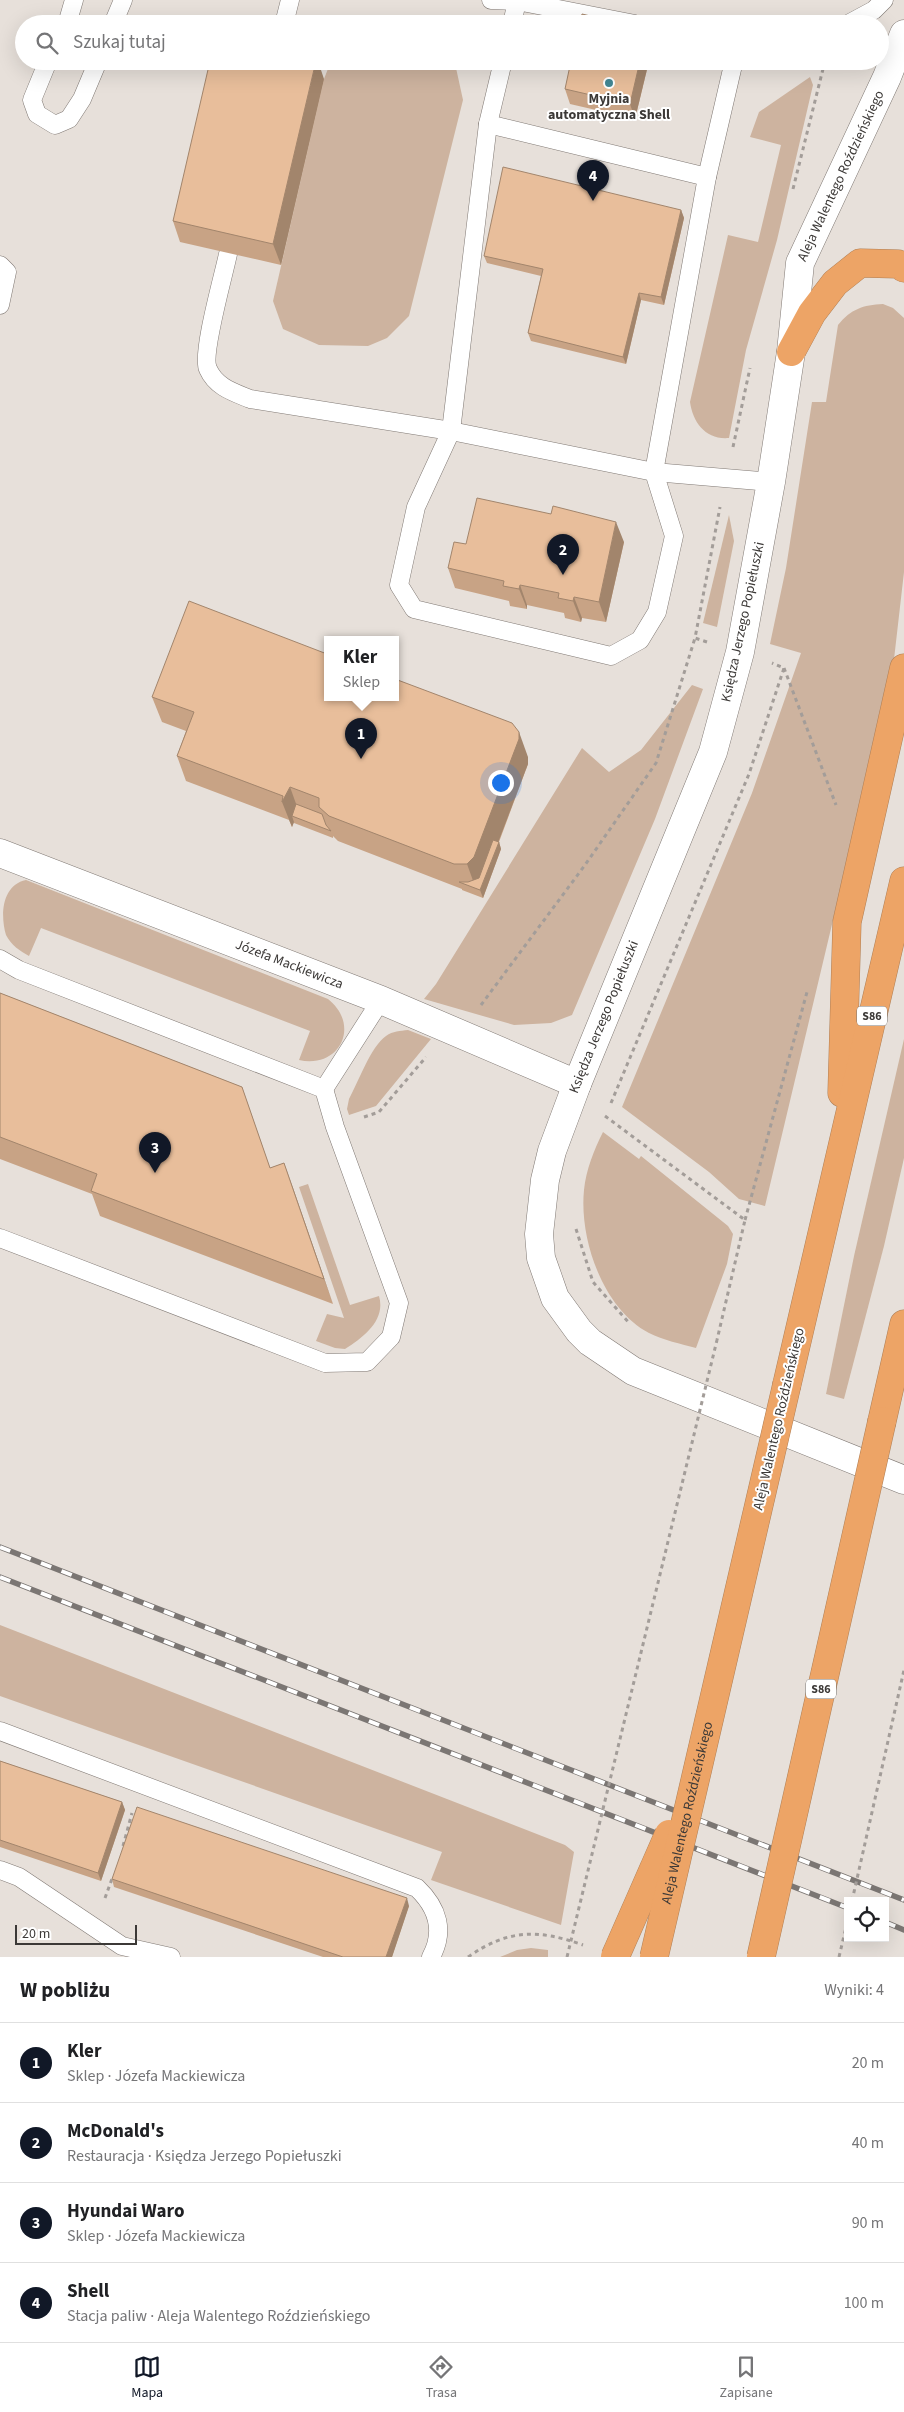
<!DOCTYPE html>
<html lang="pl">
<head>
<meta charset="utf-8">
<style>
	body { margin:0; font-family:"Source Sans 3",sans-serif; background:#f6f6f6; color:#202124 }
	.controls { position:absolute; right:15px; bottom:15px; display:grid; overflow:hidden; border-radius:0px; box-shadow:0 5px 20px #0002 }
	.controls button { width:45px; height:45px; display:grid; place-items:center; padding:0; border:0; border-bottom:1px solid #e0e0e0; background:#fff; color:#202124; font:25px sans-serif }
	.scale { position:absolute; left:15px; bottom:12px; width:122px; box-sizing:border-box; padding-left:5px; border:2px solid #3c3937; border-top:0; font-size:14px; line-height:18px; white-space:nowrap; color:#3c3937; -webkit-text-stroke:4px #fff; paint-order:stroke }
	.you { position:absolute; left:500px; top:782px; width:18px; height:18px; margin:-12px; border:4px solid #fff; border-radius:50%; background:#1a73e8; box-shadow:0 0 0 8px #1a73e833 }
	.badge { display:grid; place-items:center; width:32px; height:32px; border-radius:50%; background:#111827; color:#fff; font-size:16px; font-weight:700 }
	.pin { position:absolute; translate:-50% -41px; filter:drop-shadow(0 1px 2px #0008) }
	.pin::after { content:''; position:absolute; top:26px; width:18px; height:15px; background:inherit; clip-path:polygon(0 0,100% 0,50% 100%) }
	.popup { position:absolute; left:324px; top:636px; width:75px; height:65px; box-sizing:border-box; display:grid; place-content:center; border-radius:0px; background:#fff; filter:drop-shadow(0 1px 4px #0005); font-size:16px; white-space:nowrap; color:#757577 }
	.popup b { font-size:19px; color:#202124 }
	.popup::after { content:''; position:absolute; left:50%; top:100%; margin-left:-10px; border:10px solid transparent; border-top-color:#fff }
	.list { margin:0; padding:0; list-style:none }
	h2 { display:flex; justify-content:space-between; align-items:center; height:65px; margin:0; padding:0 20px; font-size:21px }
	h2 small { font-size:16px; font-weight:400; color:#757577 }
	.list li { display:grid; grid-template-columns:32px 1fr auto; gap:15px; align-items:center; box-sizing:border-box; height:80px; padding:0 20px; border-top:1px solid #e0e0e0 }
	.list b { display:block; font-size:19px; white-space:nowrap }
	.list p { margin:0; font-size:16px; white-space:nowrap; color:#757577 }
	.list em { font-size:16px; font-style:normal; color:#757577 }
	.icon { flex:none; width:28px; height:28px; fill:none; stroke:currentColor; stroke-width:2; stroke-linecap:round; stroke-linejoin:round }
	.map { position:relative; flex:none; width:904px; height:1957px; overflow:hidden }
	.search { position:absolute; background:#fff; box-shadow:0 5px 20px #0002; left:15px; right:15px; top:15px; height:55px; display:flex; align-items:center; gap:12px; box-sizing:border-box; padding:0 18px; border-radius:28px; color:#757577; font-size:19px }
	.sheet { height:385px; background:#fff }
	nav { display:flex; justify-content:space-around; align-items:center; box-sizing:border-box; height:70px; border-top:1px solid #e0e0e0; background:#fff; font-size:14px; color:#757577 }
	nav a { display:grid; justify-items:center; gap:2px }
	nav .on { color:#111827 }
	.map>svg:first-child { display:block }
</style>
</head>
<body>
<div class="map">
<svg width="904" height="1957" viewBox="0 0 904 1957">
	<rect width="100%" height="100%" fill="#e7e0da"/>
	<g fill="#cdb39f">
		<path d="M331,61h117l8,7 7,32 -54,216 -22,22 -19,8 -49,-1 -36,-16 -10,-28 51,-222z"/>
		<path d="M810,77l3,8 -36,155 -31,110 -17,88c-23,2 -36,-15 -39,-36l38,-167 30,7 23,-97 -31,-8 9,-25z"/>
		<path d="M883,304l10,4 11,10v254l-11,96 -128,538 -26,-7 -30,-27 -87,-65 130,-314 49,-140 -31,-9 16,-76 26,-166h14l12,-77c13,-16 25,-20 45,-21z"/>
		<path d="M729,515l5,26 -17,86 -14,-4z"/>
		<path d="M692,685l11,4 -48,130 -83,196 -21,8 -37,2 -90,-26 12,-15 146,-236 27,24 32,-22z"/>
		<path d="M26,880l302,119c33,26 12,70 -29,61l11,-29 -269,-103 -12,28c-9,-5 -18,-11 -23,-21 -6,-20 -4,-50 20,-55z"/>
		<path d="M408,1030l23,9 -55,67 -27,9 -2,-6 2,-10c9,-16 22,-53 37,-63 7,-5 14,-5 22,-6z"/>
		<path d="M904,1039v119l-20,88 -40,153 -18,-5 28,-138z"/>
		<path d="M603,1132l36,27 2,-3 87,70 5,8 -6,30 -31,84c-15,-4 -33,-8 -47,-15 -46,-24 -70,-94 -65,-143 2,-20 10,-40 19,-58z"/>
		<path d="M308,1184l42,121 29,-9c7,24 -15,41 -34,53l-10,-1 -19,-7 11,-27 17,4 -45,-131z"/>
		<path d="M0,1625l565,220 9,7 -13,73 -130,-45 11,-28 -442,-156z"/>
		<path d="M531,1948l17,2v7h-48l17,-7z"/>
	</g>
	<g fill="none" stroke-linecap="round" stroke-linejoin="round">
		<defs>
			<g id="service">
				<path d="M491,0l26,1"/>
				<path d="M67,24l7,-24"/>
				<path d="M113,24l10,-24"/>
				<path d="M284,24l6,-24"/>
				<path d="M512,24l5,-23 118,23"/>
				<path d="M848,24l26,-14 10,-10"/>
				<path d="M48,61l-16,39 5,14 18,11 14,-6 13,-20 16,-38"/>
				<path d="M503,61l-15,63 -37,307 -35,76 -17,78 15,24 197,47 29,-16 17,-28 17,-76 -20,-64 53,-295 26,-112"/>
				<path d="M488,124l219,53"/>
				<path d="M228,254c-4,20 -27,100 -20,115 8,18 25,23 42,30l201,32 203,41 117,10"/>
				<path d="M0,265l7,7 -7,33"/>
				<path d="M0,959l19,11 305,119 11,38 64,176 -8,34 -24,25 -42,1 -325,-125"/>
				<path d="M324,1089l57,-89"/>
				<path d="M0,1731l417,157c21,20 28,43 14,69"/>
				<path d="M0,1870l19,7 103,69 49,11"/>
			</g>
			<g id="minor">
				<path d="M904,34l-17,43 -87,186 -9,89 -20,130 -31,170 -27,100 -136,332 -25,67 -7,29 -6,54 2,24 14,40 24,33 11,11 43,29 271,109"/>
				<path id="s1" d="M0,853l381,147 196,84"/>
			</g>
			<g id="motorway">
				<path d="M791,352l21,-39 23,-30 25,-20 38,1 6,4"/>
				<path d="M842,1093l5,-171 57,-254"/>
				<path d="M787,1384l117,-503"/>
				<path d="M882,1421l22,-97"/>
			</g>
		</defs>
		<use href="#service" stroke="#807974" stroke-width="19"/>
		<use href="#minor" stroke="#807974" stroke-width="29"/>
		<use href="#motorway" stroke="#af7f56" stroke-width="29"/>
		<g stroke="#a39d99" stroke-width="3" stroke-dasharray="4 4" stroke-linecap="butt">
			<path d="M793,189l32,-128"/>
			<path d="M733,447l17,-79"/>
			<path d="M707,642l-12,-4 25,-131"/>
			<path d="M784,668l52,137"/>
			<path d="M481,1005l104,-140 71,-102 39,-125"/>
			<path d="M611,1103l138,-329 35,-106 -12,-5"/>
			<path d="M605,1116l140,104 -28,120"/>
			<path d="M364,1117l15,-5 47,-55"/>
			<path d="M745,1220l62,-228"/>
			<path d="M576,1229l17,53 37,42"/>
			<path d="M123,1846l9,-33"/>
			<path d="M105,1898l8,-22"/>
			<path d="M468,1957c40,-28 70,-28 115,-12"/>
			<path d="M839,1957l9,-38"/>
		</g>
		<use href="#service" stroke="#fff" stroke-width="18"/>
		<use href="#minor" stroke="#fff" stroke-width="28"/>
		<use href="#motorway" stroke="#eda466" stroke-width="28"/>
		<defs>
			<g id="rail">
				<path d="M0,1547l904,353"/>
				<path d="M0,1577l848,331"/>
				<path d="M885,1922l19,8"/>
			</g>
		</defs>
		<use href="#rail" stroke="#7b7673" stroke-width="5.5"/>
		<use href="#rail" stroke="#fff" stroke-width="4" stroke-dasharray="11" stroke-linecap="butt"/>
		<defs>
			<g id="motorway-bridge">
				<path d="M615,1957l54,-123"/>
				<path id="s2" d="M654,1957l133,-573"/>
				<path d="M761,1957l121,-536"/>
			</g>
		</defs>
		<use href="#motorway-bridge" stroke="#af7f56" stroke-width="29" stroke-linecap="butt"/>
		<g stroke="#a39d99" stroke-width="3" stroke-dasharray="4 4" stroke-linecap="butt">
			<path d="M852,1901l52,-231"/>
			<path d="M567,1957l150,-617"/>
		</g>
		<use href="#motorway-bridge" stroke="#eda466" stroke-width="28"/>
	</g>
	<g fill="#c8a385">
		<path d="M649,61l-14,58 -65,-15 -5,-15z"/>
		<path d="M324,79l-43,186 -101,-23 -7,-21z"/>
		<path d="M681,210l3,8 -20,87 -23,-5 -15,64 -95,-23 -3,-8 13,-57 -54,-13 -3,-7z"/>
		<path d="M624,542l-18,80 -24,-4 -1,4 -16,-4 -1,-5 -37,-8v4l-17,-3 -1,-5 -54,-13 -7,-20 18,-24z"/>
		<path d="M152,697l376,60v7l-29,78 2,7 -18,49 -21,-8v-1l-124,-48 -5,-5v2l-39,-15v-1l-2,5 -3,-7 -103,-39 -9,-25 9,-25 -24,-9z"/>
		<path d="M0,993l242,94 28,81 14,-5 49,141 -233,-88 -8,-22 -92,-35z"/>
		<path d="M0,1761l122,41 3,8 -24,71 -101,-34z"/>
		<path d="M112,1879l297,27 -17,51h-69l-209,-70z"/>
	</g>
	<g fill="#a2856c">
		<path d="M316,61h2l6,18 -43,186 -8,-21z"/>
		<path d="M640,61h9l-14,58 -5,-15z"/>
		<path d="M681,210l3,8 -20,87 -3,-8z"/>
		<path d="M639,293l2,7 -15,64 -3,-7z"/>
		<path d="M616,522l8,20 -18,80 -7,-20z"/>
		<path d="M520,585l7,20v4l-8,-20z"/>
		<path d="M574,597l8,21 -1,4 -8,-21z"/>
		<path d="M519,732l9,25v7l-45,118 -7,7 -9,-25z"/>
		<path d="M290,787l9,25 -7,4 2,6 -2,5 -10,-25z"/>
		<path d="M499,842l2,7 -18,49 -3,-8z"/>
		<path d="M284,1163l9,25 40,116 -9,-25z"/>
		<path d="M122,1802l3,8 -24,71 -3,-8z"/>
		<path d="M407,1898l2,8 -17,51h-6z"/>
	</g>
	<g fill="#e8be9b" stroke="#a2856c">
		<path d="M582,14l42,10h-44z"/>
		<path d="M210,61h106l-43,183 -100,-23z"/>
		<path d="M571,61h69l-10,43 -65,-15z"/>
		<path d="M503,167l178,43 -20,87 -22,-4 -16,64 -95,-24 15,-64 -59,-13z"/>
		<path d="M477,498l74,16 2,-8 63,16 -17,80 -25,-5 -1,4 -15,-3 1,-5 -39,-8 -1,4 -16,-3 1,-5 -56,-13 6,-26 12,2z"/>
		<path d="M189,601l138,53v44h68v-19l117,44 7,9v7l-45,118 -7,7h-13l-125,-48 -10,-9v-9l-29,-11 -8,15 1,-6 -106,-40 17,-44 -42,-15z"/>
		<path d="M296,804l26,10 4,11 5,6 -39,-15z"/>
		<path d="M493,840l6,2 -19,48 -21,-8h9l11,-4z"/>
		<path d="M0,993l242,94 28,81 14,-5 40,116 -233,-88 6,-17 -97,-37z"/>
		<path d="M0,1761l122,41 -24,71 -98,-33z"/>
		<path d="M137,1807l270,91 -21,59h-43l-231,-78z"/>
	</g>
	<circle fill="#428794" stroke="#fff" stroke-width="2" cx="609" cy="83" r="5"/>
	<g text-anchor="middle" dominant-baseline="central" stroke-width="4" stroke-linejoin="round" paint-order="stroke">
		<g fill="#fff" stroke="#767473" stroke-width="1">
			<rect x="857" y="1006.5" width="30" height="19" rx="4"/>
			<rect x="806" y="1679.5" width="30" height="19" rx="4"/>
		</g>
		<g font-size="12" font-weight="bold" fill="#3c3937">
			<text x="872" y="1016">S86</text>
			<text x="821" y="1689">S86</text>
		</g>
		<g font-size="14" font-weight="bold" fill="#3c3937" stroke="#fff">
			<text x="609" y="99">Myjnia<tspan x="609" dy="16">automatyczna Shell</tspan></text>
		</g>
		<g font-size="14" fill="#3c3937" stroke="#fff">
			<text transform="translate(841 176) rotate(-65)">Aleja Walentego Roździeńskiego</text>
			<text transform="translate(743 622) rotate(-78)">Księdza Jerzego Popiełuszki</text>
			<text stroke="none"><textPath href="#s1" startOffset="310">Józefa Mackiewicza</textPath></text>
			<text transform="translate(604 1017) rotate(-68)">Księdza Jerzego Popiełuszki</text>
			<text transform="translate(779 1419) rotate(-77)">Aleja Walentego Roździeńskiego</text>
			<text stroke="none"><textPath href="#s2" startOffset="148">Aleja Walentego Roździeńskiego</textPath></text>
		</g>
	</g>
</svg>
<div class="controls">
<button><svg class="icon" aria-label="locate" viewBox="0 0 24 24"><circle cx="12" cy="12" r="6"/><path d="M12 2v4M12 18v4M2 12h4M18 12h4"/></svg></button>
</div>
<div class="scale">20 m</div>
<div class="you"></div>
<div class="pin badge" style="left:361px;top:759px">1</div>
<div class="popup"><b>Kler</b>Sklep</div>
<div class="pin badge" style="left:563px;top:575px">2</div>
<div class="pin badge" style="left:155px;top:1173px">3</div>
<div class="pin badge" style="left:593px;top:201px">4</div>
<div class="search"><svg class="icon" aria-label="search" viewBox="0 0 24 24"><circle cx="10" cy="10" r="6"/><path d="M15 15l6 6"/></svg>Szukaj tutaj</div>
</div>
<section class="sheet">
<h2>W pobliżu<small>Wyniki: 4</small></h2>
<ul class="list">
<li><span class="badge">1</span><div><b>Kler</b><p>Sklep · Józefa Mackiewicza</p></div><em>20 m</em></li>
<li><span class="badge">2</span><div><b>McDonald's</b><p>Restauracja · Księdza Jerzego Popiełuszki</p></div><em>40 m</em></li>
<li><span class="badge">3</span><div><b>Hyundai Waro</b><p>Sklep · Józefa Mackiewicza</p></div><em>90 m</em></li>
<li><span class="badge">4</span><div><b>Shell</b><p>Stacja paliw · Aleja Walentego Roździeńskiego</p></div><em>100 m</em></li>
</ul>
</section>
<nav>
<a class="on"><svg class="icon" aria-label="map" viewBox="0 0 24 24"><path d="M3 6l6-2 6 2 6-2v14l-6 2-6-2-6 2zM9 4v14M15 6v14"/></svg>Mapa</a>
<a><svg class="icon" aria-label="directions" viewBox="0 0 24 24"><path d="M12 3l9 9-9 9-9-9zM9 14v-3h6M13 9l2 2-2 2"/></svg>Trasa</a>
<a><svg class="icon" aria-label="saved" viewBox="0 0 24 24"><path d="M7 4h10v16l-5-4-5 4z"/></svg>Zapisane</a>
</nav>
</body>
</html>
